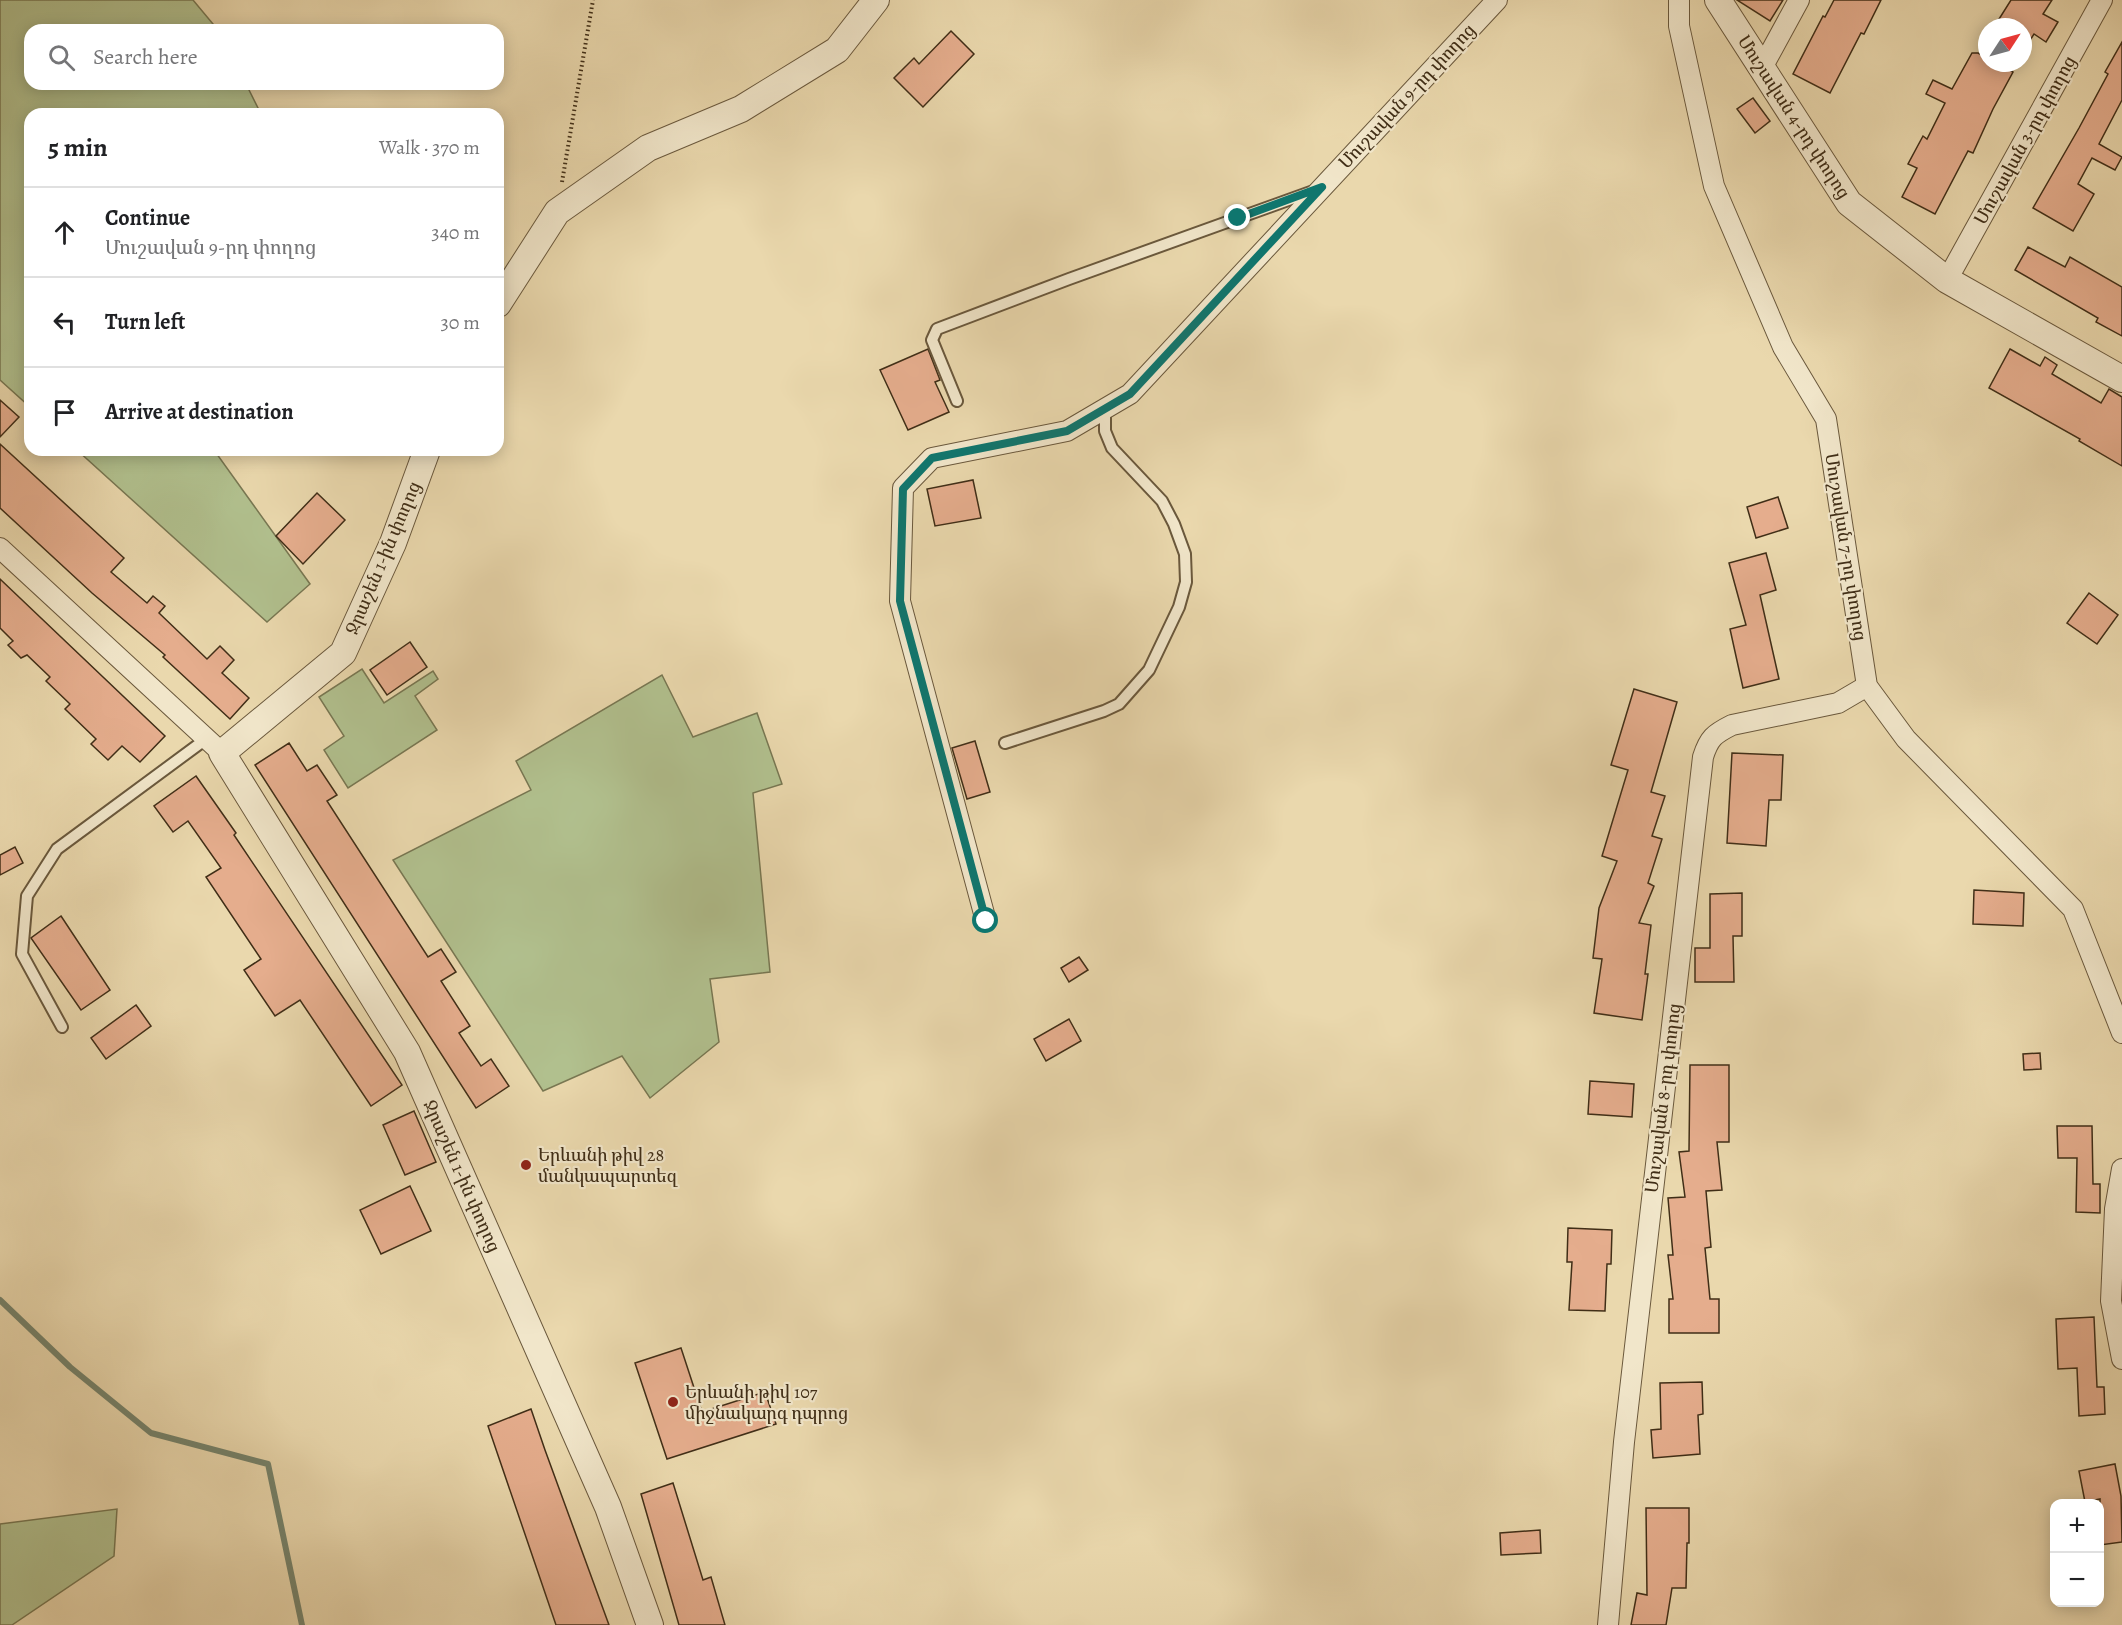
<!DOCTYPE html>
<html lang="en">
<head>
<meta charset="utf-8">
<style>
	body { margin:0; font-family:Alegreya,"Noto Serif Armenian",serif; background:#f6f6f6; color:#202124 }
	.controls { position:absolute; right:18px; bottom:18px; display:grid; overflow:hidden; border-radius:12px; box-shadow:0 3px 15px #0003 }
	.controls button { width:54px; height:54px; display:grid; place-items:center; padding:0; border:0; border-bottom:2px solid #e0e0e0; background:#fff; color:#202124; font:30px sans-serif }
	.compass { position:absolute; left:1978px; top:18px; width:54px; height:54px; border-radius:50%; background:#fff; box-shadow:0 3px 15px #0003; rotate:54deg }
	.stop { position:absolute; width:18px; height:18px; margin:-14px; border:4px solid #0f766e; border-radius:50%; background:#fff }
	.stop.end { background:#0f766e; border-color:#fff; box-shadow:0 2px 6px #0008 }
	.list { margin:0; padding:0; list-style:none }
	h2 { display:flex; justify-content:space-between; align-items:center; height:78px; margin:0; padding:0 24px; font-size:26px }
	h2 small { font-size:20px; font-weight:400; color:#757577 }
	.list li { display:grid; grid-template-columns:39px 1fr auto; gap:18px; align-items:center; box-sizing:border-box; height:90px; padding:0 24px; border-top:2px solid #e0e0e0 }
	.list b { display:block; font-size:22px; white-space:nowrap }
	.list p { margin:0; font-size:20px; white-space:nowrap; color:#757577 }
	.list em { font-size:20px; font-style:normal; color:#757577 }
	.icon { flex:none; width:33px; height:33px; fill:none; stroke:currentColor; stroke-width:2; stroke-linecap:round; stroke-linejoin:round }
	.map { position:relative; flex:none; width:2122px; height:1625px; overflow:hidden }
	.search { position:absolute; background:#fff; box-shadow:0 3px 15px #0003; left:24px; top:24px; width:480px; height:66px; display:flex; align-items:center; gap:15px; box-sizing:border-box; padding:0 21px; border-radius:18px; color:#757577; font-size:22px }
	.panel { position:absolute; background:#fff; box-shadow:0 3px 15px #0003; left:24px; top:108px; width:480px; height:348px; border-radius:18px }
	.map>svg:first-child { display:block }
</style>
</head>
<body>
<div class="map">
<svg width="2122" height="1625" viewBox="0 0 2122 1625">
	<rect width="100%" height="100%" fill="#ead8ad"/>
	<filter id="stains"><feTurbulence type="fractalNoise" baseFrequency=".00333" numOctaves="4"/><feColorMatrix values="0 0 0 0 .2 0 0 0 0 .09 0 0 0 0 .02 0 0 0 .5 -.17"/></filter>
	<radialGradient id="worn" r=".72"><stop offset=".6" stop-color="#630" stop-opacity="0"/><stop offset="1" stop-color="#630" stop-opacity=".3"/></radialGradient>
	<g fill="#b1c08e" stroke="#787752" stroke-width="1.5">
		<path d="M0,0h193l25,30h-188v54h216l15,30h-231v293l-30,-27z"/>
		<path d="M77,450h137l96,134 -43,38z"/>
		<path d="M362,669l22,34 49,-32 5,8 -23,17 22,34 -89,58 -24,-38 20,-14 -25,-39z"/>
		<path d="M662,675l31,62 64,-24 25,71 -29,9 17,179 -60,7 9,63 -69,56 -28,-42 -79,35 -150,-231 138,-70 -15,-29z"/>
		<path d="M117,1509l-3,47 -102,69h-12v-101z"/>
	</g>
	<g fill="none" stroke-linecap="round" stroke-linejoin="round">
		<path stroke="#75836c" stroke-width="6" d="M0,1300l70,67 81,66 117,31 34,161"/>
	</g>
	<g fill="#e5ad8d" stroke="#402e17" stroke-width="1.5">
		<path d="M1737,0h46l-13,21z"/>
		<path d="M1834,0h47l-17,34 -3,-1 -31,60 -37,-19 30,-58 2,1z"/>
		<path d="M2011,0h41l-9,14 15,8 -12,20 -12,-8 -11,17v-24h-29z"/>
		<path d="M951,31l23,23 -51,53 -29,-29 20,-20 5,6z"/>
		<path d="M2122,42v58l-23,44 23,13 -7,13 -23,-12 -14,26 16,10 -21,37 -40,-23 46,-80 29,-54 -3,-2z"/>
		<path d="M1972,53h6l9,5v5h29l-5,8 2,1 -20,37 -20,44 -5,-2 -33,63 -33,-17 15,-29 -9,-4 15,-28 4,3 18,-36 -19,-9 7,-14 19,9z"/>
		<path d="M1753,98l17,23 -15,12 -18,-24z"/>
		<path d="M2028,247l37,20 5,-10 52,30v49l-26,-14 2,-4 -83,-48z"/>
		<path d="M928,349l12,31 -5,2 14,30 -41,18 -28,-60z"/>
		<path d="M2010,349l30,17 5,-9 12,8 -5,9 49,29 8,-14 13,8v69l-43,-25 1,-2 -91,-51z"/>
		<path d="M0,400l19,17 -19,20z"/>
		<path d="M0,444l124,114 -13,14 36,31 6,-7 12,10 -6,7 48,46 13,-13 14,14 -12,13 27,25 -19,21 -67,-62 2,-2 -73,-62 -92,-85z"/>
		<path d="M973,480l8,38 -46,8 -8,-37z"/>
		<path d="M317,493l28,27 -42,44 -27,-28z"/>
		<path d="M1778,497l10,31 -32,10 -9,-31z"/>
		<path d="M1766,553l10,37 -16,5 19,84 -36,9 -13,-59 16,-4 -17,-62z"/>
		<path d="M0,579l165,157 -25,26 -18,-16 -14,14 -17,-16 5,-5 -31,-30 5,-5 -24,-23 4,-4 -23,-22 -6,3 -13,-13 5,-4 -13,-13z"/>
		<path d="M2089,593l29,22 -21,29 -30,-21z"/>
		<path d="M410,642l17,25 -40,28 -17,-25z"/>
		<path d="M1634,689l43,13 -26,90 14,4 -13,40 10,3 -14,44 6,3 -15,37 12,2 -6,49h3l-6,46 -48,-7 8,-54 -9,-1 6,-50 18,-47 -15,-5 26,-86 -17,-5z"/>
		<path d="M975,741l15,51 -23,7 -15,-51z"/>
		<path d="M289,743l18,28 10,-6 20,30 -10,6 101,156 13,-8 15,23 -15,9 29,45 -11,7 22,33 10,-7 18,27 -33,22 -221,-343z"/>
		<path d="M1732,753l51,2 -2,45h-12l-3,46 -39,-3z"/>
		<path d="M196,776l40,57 -2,2 168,250 -31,21 -71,-106 -25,16 -31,-46 17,-11 -55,-82 15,-9 -33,-47 -15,11 -19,-26z"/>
		<path d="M15,847l8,16 -23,12v-20z"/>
		<path d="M1974,890l50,3 -1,33 -50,-2z"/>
		<path d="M1742,893v43h-9l1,46h-39v-34h15v-54z"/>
		<path d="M61,916l49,74 -29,20 -50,-72z"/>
		<path d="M1079,957l9,13 -19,12 -8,-14z"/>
		<path d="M136,1005l15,21 -45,33 -15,-21z"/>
		<path d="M1069,1019l12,22 -35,20 -12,-22z"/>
		<path d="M2040,1053l1,16 -17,1 -1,-16z"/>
		<path d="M1690,1065h39v77h-12l5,48 -16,1 5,56 -6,1 5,51h9v34h-50v-34h4l-5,-44h5l-5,-57 17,-1 -6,-45 10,-1z"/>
		<path d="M1590,1081l44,3 -2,33 -44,-3z"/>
		<path d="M414,1111l22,51 -31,13 -22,-50z"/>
		<path d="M2057,1126h35l1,58h7v29l-24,-1 1,-54h-19z"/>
		<path d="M410,1186l21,45 -50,23 -21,-44z"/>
		<path d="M1568,1228l44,2 -1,34h-4l-2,47 -36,-1 3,-48h-5z"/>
		<path d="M2094,1317l3,70h7l1,27 -26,2 -2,-48 -19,1 -2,-50z"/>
		<path d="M681,1348l21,64 63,-20 11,32 -109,35 -32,-96z"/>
		<path d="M1702,1382l1,32 -5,1 2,39 -47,4 -2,-28 10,-1 -1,-46z"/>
		<path d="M531,1409l14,41 64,175h-53l-68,-199z"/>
		<path d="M2115,1464l6,32 1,46 -22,3v-46l-15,3 -6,-31z"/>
		<path d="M673,1483l30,97 8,-3 14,48h-46l-38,-131z"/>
		<path d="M1646,1508h43v35h-2l-1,45h-14l-6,37h-35l6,-32 10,2z"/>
		<path d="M1540,1530l1,23 -40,2 -1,-22z"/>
	</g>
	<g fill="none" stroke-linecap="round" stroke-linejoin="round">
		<defs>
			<g id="service">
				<path d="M957,401l-25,-61 5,-11 132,-50 247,-89"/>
				<path d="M1005,743l99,-32 15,-7 30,-34 30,-63 7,-25 -1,-28 -11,-30 -12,-23 -50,-53 -7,-17v-22"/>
				<path d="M62,1027l-40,-73 5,-58 30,-47 149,-110"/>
			</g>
			<g id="minor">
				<path d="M1679,0v26l35,160 69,161 43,72 41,267 39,53 167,170 49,124"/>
				<path d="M1763,66l36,-66"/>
				<path d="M1947,280l155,-280"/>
				<path d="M0,548l222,205"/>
				<path d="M986,921l-86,-320 3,-113 29,-30 135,-27 63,-37 367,-394"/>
				<path d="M2122,1169l-7,40 -4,92 11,58"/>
				<path d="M1608,1625l16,-183 79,-685c6,-19 11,-23 29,-32l106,-22 29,-17"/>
			</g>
			<g id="tertiary">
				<path d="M1718,0l131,203 98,77 175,99"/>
				<path d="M498,304l59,-92 91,-64 93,-39 96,-59 39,-50"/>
				<path d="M427,450l-34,93 -50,110 -121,100 185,299 201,455 42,118"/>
			</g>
		</defs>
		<use href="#service" stroke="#6a583c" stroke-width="14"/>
		<use href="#minor" stroke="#6a583c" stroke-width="22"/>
		<use href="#tertiary" stroke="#6a583c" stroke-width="28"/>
		<path stroke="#402e17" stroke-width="4" stroke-dasharray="1.5 3" stroke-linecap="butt" d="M562,182l31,-182"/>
		<use href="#service" stroke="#f1e6ca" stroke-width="10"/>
		<use href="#minor" stroke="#f1e6ca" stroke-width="20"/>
		<use href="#tertiary" stroke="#f1e6ca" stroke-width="26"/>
	</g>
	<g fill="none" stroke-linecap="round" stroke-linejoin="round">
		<path stroke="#0f766e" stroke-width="8" d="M986,921l-86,-320 3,-112 29,-31 135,-27 63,-37 192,-207 -84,31"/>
	</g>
	<g fill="#8f2418" stroke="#f1e6ca" stroke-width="2">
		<circle cx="526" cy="1165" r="6"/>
		<circle cx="673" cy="1402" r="6"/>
	</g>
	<g text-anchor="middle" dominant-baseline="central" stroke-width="4.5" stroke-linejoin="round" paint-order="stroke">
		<g font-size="18" fill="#402e17" stroke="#f1e6ca">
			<text transform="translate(1407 96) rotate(-47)">Մուշավան 9-րդ փողոց</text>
			<text transform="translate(1794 117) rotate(57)">Մուշավան 4-րդ փողոց</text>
			<text transform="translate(2025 140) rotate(-61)">Մուշավան 3-րդ փողոց</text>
			<text transform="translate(1846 547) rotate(81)">Մուշավան 7-րդ փողոց</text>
			<text transform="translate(383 558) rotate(-67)">Ջրաշեն 1-ին փողոց</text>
			<text transform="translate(1663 1098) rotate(-83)">Մուշավան 8-րդ փողոց</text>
			<text transform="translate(462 1176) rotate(66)">Ջրաշեն 1-ին փողոց</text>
		</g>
		<g font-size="18" fill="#402e17" stroke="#f1e6ca" text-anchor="start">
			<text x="538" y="1155">Երևանի թիվ 28<tspan x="538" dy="21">մանկապարտեզ</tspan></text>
			<text x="685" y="1392">Երևանի թիվ 107<tspan x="685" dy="21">միջնակարգ դպրոց</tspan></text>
		</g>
	</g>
	<rect width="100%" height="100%" filter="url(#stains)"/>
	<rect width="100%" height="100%" fill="url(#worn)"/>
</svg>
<div class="controls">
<button>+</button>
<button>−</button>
</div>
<svg class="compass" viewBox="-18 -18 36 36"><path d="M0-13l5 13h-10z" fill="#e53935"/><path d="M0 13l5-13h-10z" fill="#757577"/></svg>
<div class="stop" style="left:986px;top:921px"></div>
<div class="stop end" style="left:1238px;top:218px"></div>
<div class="search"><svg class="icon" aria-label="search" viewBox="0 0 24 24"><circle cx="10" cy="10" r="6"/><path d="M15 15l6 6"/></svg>Search here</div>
<section class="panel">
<h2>5 min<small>Walk · 370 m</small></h2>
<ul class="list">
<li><svg class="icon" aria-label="ahead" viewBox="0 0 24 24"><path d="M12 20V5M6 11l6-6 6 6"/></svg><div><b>Continue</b><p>Մուշավան 9-րդ փողոց</p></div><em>340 m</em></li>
<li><svg class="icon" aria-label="left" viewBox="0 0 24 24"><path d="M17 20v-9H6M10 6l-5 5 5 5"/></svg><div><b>Turn left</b></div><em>30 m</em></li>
<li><svg class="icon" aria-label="arrive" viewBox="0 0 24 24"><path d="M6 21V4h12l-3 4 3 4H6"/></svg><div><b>Arrive at destination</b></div></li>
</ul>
</section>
</div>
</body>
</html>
